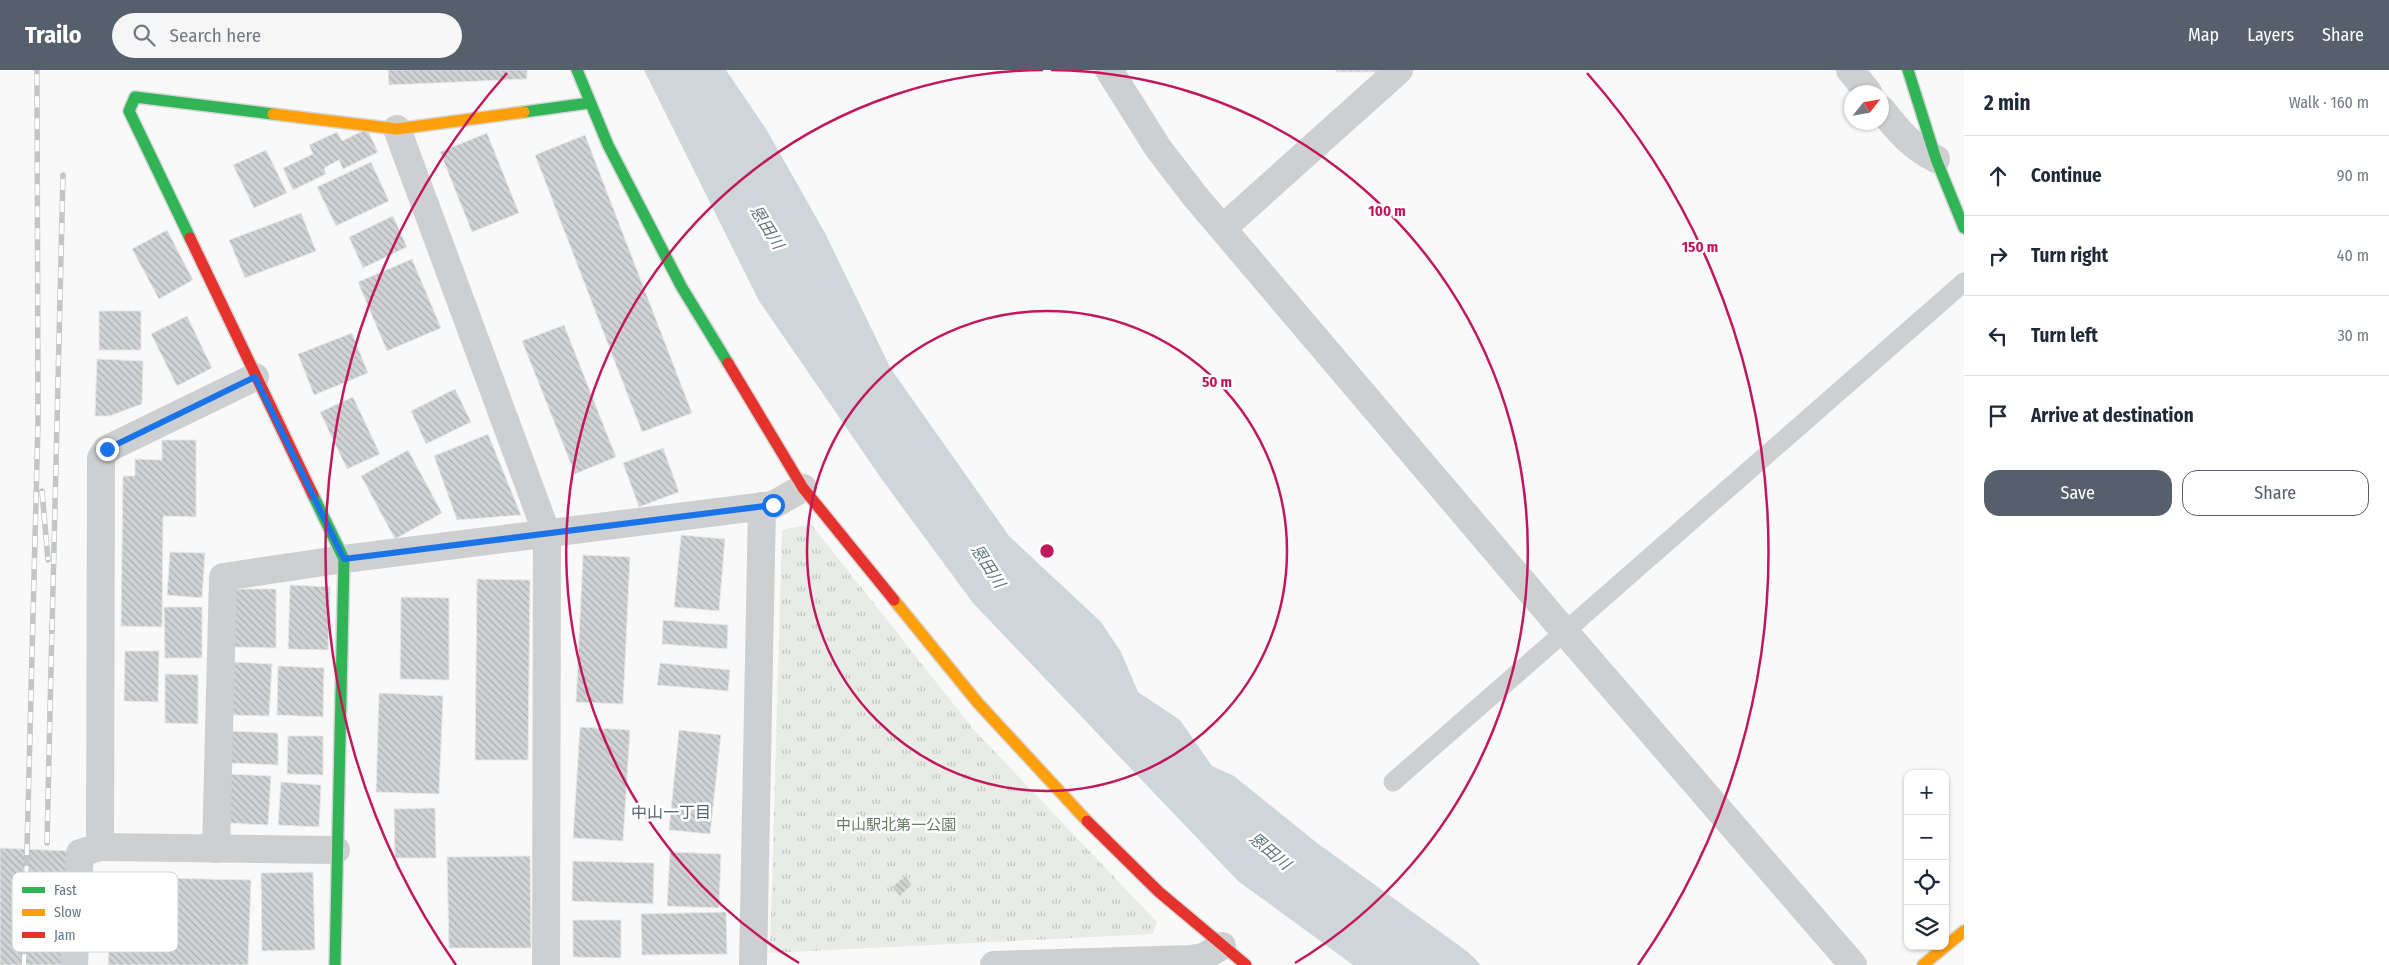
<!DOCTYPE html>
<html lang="en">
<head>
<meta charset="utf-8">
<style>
	body { margin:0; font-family:"Fira Sans Condensed","Noto Sans JP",sans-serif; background:#f6f6f7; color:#1f2937 }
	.controls { position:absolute; right:15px; bottom:15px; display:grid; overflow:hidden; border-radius:10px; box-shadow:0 1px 4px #0004 }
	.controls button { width:45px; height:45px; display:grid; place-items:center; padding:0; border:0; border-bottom:1px solid #e0e1e3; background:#fff; color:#1f2937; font:25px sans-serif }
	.compass { position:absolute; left:1844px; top:15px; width:45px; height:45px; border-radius:50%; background:#fff; box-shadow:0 1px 4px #0004; rotate:59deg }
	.stop { position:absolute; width:15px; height:15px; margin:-11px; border:4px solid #1a73e8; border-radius:50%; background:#fff }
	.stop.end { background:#1a73e8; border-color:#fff; box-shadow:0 1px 5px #0008 }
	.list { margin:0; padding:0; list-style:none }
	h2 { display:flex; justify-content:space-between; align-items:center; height:65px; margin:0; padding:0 20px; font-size:21px }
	h2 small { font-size:16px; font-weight:400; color:#747a83 }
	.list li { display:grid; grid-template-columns:32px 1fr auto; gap:15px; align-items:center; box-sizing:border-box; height:80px; padding:0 20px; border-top:1px solid #e0e1e3 }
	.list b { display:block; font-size:19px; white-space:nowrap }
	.list em { font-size:16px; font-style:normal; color:#747a83 }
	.actions { display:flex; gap:10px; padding:15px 20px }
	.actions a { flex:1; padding:11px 0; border:1px solid #56606c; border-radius:15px; text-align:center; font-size:18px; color:#56606c }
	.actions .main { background:#56606c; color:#fff }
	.icon { flex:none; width:28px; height:28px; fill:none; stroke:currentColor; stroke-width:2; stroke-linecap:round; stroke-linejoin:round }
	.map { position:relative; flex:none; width:1964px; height:895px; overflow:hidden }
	header { display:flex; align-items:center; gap:30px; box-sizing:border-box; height:70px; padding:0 25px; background:#56606c; color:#fff }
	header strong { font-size:24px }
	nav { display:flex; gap:28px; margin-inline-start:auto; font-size:18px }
	.search { width:350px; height:45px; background:#f6f6f7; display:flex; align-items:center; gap:12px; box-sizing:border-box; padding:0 18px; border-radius:28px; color:#747a83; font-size:19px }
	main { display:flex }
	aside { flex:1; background:#fff }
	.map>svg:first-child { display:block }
</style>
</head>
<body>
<header>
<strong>Trailo</strong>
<div class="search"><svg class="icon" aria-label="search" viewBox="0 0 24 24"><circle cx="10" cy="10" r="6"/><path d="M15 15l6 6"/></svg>Search here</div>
<nav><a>Map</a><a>Layers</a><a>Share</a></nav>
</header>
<main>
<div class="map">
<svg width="1964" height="895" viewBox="0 0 1964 895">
	<defs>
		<pattern id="park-tufts" width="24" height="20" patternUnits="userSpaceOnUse" patternTransform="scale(1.25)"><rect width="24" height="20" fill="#e8ebe6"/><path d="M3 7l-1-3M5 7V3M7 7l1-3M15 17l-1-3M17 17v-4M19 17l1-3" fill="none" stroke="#c0c3c0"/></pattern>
		<pattern id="building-back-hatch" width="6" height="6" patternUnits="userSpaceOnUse" patternTransform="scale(1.25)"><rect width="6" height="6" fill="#d0d2d3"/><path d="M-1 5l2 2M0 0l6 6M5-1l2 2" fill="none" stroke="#acafb1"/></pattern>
	</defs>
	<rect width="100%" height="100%" fill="#f9f9f9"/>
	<path fill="url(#park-tufts)" d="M811,454l163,206 183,192 -4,12 -383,19 12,-423z"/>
	<path fill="#ced6d9" d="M644,0h82l40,59 59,104 66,136 118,167 92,86 20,30 17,40 42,28 32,46 22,10 83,67 151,109 13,13h-128l-115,-84 -265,-278 -90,-122 -124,-180z"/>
	<g fill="url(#building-back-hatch)" stroke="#e8e8e8">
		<path d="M388,0h139v9l-138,6z"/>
		<rect x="1336" y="0" width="46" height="2"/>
		<path d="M367,59l11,23 -35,17 -4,-9 -15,8 2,6 -33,16 -10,-22 30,-14 -4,-9 28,-13 5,9z"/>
		<path d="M487,63l32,80 -47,19 -32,-80z"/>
		<path d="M585,65l107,278 -50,19 -107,-277z"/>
		<path d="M266,80l21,43 -33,15 -21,-43z"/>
		<path d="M371,92l18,39 -53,25 -19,-39z"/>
		<path d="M301,143l15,38 -71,27 -16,-38z"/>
		<path d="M393,146l14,31 -44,21 -14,-31z"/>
		<path d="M167,160l26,50 -34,19 -27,-50z"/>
		<path d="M412,189l29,69 -54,23 -29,-69z"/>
		<rect x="99" y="241" width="42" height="39"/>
		<path d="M187,246l25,52 -35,18 -26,-52z"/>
		<path d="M564,255l52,132 -41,17 -53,-133z"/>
		<path d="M352,263l16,40 -54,22 -16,-41z"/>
		<path d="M97,289l46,2 -1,43 -33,12h-14z"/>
		<path d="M455,319l16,33 -45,22 -15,-33z"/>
		<path d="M353,327l27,57 -33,15 -27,-57z"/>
		<path d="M488,364l33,81 -64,5 -23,-64z"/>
		<path d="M162,370h34v77l-33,-1 -1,111 -41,-1 2,-150h12v-17l27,1z"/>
		<path d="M663,378l16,44 -40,15 -16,-44z"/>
		<path d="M408,380l34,63 -47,26 -34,-63z"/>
		<path d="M681,465l44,4 -6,72 -45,-4z"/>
		<path d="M170,482l35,1 -3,45 -35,-3z"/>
		<path d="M583,485l47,2 -7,147 -47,-2z"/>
		<path d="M477,509l53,1 -2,180h-53z"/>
		<path d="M290,515l40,2 -2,63 -40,-1z"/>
		<path d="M234,519h42v59l-42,-1z"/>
		<path d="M401,527l48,1v82l-49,-1z"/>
		<path d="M164,537h38v51h-37z"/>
		<path d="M663,550l65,5 -1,24 -65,-5z"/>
		<path d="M125,581h34l-1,51 -34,-1z"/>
		<path d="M234,592l38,2 -3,52 -37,-1z"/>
		<path d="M660,593l70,7 -2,21 -71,-6z"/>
		<path d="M278,596l46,2 -1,49 -46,-2z"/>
		<path d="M165,604l33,1v49l-33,-1z"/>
		<path d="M379,623l64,3 -4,98 -63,-2z"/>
		<path d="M580,657l50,3 -7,111 -50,-3z"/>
		<path d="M679,660l42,5 -11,99 -41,-4z"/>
		<path d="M229,661l49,2v32l-50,-2z"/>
		<path d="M288,666h35v39l-36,-1z"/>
		<path d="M228,704l43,2 -3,49 -42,-2z"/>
		<path d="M281,712l40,3 -2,42 -41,-2z"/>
		<path d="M435,738l1,50h-41l-1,-49z"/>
		<path d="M0,778l70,3 -3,114h-67z"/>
		<path d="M670,782l51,2 -2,54 -52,-2z"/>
		<path d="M530,786l1,92h-82l-2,-91z"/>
		<path d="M573,791l81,2 -1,41 -81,-3z"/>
		<path d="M313,802l2,78 -53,1 -1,-78z"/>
		<path d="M905,806l7,9 -12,11 -8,-9z"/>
		<path d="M111,807l140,3 -3,85h-140z"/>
		<path d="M726,842l1,42 -85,1 -1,-41z"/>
		<path d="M573,850h48v38l-48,-1z"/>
	</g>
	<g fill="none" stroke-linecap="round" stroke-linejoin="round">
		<defs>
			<g id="fast">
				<path d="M577,0l31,75 73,141 47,77"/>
				<path d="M1908,0l28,89 28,69"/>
				<path d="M524,42l65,-9"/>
				<path d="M190,168l-61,-127 6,-14 138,17"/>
				<path d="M313,425l31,64 -9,406"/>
			</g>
			<g id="slow">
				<path d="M273,44l124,15 127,-17"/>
				<path d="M894,530l84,103 109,118"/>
				<path d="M1923,895l41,-34"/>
			</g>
			<g id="jam">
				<path d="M190,168l123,257"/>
				<path d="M728,293l75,125 91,112"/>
				<path d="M1087,751l72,71 87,73"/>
			</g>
		</defs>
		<use href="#fast" stroke="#d5d6d7" stroke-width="14"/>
		<use href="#slow" stroke="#d5d6d7" stroke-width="14"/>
		<use href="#jam" stroke="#d5d6d7" stroke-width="14"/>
		<path stroke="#cecfd0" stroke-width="19" d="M1393,712l571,-500"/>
		<g stroke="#cecfd0" stroke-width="28">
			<path d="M1109,0l49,78 36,47 371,437 288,333"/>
			<path d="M1850,0l18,22"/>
			<path d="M1882,40c17,22 30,37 54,49"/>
			<path d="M397,59l150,405 -1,431"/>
			<path d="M1223,158l176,-158"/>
			<path d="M255,307l-148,72 -6,9 -1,389 236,3"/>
			<path d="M216,779l7,-272 121,-18 429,-54 30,-17"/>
			<path d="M74,895l6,-112 20,-6"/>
			<path d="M753,895l9,-459"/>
			<path d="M994,895l196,-6 13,-2 19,-11"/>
		</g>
		<use href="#fast" stroke="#30b455" stroke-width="11"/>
		<use href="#slow" stroke="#ff9f0a" stroke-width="11"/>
		<use href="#jam" stroke="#e5322d" stroke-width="11"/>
		<defs>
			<g id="rail">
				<path d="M42,421l6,69"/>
				<path d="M52,560l11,-455"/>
				<path d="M47,773l5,-218"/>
				<path d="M24,895l14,-542 -1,-353"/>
			</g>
		</defs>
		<use href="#rail" stroke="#c3c5c6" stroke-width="5.5"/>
		<use href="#rail" stroke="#fff" stroke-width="4" stroke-dasharray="11" stroke-linecap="butt"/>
	</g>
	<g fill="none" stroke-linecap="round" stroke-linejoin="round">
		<path stroke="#1a73e8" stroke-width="6" d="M107,379l148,-72 89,182 429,-54"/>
	</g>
	<g fill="none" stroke="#c2185b" stroke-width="2.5">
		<circle cx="1047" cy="481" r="240"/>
		<path d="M799 893A481 481 0 0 1 1043 0M1051 0A481 481 0 0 1 1295 893"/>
		<path d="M456 895A721 721 0 0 1 507 3M1587 3A721 721 0 0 1 1638 895"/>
	</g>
	<g text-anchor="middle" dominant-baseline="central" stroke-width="5" stroke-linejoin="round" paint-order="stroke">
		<g font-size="15" fill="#687a64" stroke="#fff">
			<text x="896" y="755">中山駅北第一公園</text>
		</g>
		<g font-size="16" font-style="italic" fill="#60757c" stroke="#fff">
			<text transform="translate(767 157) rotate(58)">恩田川</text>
			<text transform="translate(988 496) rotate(57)">恩田川</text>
			<text transform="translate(1270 781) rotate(40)">恩田川</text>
		</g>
		<g font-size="16" fill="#57646e" stroke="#fff">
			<text x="671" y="742">中山一丁目</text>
		</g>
	</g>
	<rect x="12" y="802" width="166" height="80" rx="8" fill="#fff" stroke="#d1d6da" stroke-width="1"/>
	<rect x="22" y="817" width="23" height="6" fill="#30b455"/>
	<rect x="22" y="839" width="23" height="7" fill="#ff9f0a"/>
	<rect x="22" y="862" width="23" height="6" fill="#e5322d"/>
	<g font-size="14" fill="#657683">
		<text x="54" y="825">Fast</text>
		<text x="54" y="847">Slow</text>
		<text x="54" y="870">Jam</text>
	</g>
	<circle cx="1047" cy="481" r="8" fill="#c2185b" stroke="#fff" stroke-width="2.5"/>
	<g font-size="15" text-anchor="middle" font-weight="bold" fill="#c2185b" stroke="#fff" stroke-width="5" stroke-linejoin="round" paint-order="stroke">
		<text x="1387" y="146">100 m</text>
		<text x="1700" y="182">150 m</text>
		<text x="1217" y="317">50 m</text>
	</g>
</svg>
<div class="controls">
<button>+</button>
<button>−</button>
<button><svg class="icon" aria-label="locate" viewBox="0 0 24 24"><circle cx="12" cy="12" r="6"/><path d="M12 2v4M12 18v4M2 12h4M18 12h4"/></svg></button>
<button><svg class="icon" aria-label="layers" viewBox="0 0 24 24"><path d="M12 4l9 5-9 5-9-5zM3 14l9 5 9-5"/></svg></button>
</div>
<svg class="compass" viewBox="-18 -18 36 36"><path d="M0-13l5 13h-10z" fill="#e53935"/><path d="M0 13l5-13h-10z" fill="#747a83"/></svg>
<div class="stop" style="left:773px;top:435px"></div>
<div class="stop end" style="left:107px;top:379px"></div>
</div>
<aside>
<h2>2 min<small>Walk · 160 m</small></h2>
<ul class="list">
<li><svg class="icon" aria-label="ahead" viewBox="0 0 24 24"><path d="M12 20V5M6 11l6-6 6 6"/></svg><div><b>Continue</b></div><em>90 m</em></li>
<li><svg class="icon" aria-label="right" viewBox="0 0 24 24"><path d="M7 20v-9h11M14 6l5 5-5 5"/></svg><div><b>Turn right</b></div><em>40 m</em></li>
<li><svg class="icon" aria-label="left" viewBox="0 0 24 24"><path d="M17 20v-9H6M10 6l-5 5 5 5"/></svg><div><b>Turn left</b></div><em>30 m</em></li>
<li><svg class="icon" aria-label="arrive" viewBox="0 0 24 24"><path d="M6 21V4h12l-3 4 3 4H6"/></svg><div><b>Arrive at destination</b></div></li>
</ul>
<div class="actions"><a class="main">Save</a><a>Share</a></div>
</aside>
</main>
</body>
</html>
